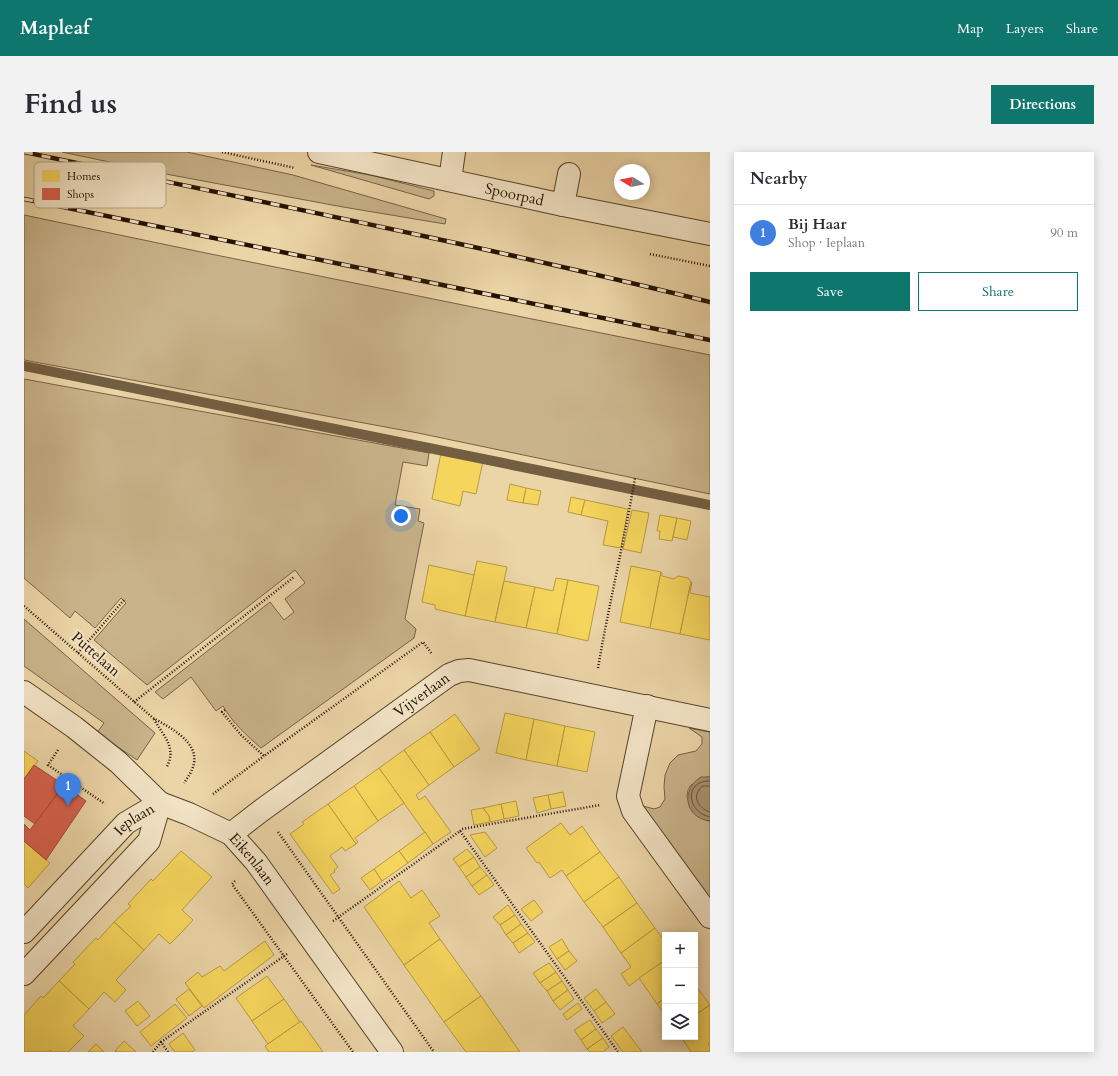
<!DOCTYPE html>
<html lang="en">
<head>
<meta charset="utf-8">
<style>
	body { margin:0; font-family:Cardo,serif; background:#f2f2f3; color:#2b2b33 }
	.controls { position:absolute; right:12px; bottom:12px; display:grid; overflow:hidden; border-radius:0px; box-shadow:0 2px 10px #0003 }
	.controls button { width:36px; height:36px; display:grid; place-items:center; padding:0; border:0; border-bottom:1px solid #e1e1e2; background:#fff; color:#2b2b33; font:20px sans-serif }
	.compass { position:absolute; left:590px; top:12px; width:36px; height:36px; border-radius:50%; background:#fff; box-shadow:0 2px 10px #0003; rotate:280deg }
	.you { position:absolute; left:377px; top:364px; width:14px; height:14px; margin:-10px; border:3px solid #fff; border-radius:50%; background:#1a73e8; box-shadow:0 0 0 6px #1a73e833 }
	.badge { display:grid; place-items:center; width:26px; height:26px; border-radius:50%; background:#0f766e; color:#fff; font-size:13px; font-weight:700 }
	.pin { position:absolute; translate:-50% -33px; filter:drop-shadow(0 1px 2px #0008) }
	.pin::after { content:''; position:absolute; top:21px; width:14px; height:12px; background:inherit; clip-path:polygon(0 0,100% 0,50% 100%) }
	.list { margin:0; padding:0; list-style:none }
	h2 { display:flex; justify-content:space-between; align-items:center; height:52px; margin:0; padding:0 16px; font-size:17px }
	h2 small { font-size:13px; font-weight:400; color:#7c7c81 }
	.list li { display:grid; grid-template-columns:26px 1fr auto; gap:12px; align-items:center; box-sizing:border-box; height:56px; padding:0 16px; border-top:1px solid #e1e1e2 }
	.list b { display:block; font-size:15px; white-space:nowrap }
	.list p { margin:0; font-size:13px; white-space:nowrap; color:#7c7c81 }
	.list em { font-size:13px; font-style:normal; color:#7c7c81 }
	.actions { display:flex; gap:8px; padding:12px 16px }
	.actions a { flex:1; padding:9px 0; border:1px solid #0f766e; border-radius:0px; text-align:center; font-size:14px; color:#0f766e }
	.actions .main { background:#0f766e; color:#fff }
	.icon { flex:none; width:22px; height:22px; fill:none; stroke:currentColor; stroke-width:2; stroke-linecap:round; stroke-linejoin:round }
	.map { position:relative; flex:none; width:686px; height:900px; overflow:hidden; border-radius:0px }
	header { display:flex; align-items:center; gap:24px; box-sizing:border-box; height:56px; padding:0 20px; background:#0f766e; color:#fff }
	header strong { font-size:19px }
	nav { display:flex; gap:22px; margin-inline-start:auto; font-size:14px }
	.intro { display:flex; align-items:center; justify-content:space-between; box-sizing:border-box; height:96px; padding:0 24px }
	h1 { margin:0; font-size:28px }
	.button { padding:10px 18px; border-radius:0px; background:#0f766e; color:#fff; font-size:14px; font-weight:700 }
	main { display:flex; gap:24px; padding:0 24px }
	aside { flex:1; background:#fff; border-radius:0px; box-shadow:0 2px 10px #0003 }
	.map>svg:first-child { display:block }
</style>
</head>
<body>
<header>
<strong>Mapleaf</strong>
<nav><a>Map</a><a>Layers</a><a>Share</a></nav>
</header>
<div class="intro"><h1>Find us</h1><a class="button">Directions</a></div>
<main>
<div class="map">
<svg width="686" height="900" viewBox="0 0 686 900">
	<rect width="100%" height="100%" fill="#ebd4a6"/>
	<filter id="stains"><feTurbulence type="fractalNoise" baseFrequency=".005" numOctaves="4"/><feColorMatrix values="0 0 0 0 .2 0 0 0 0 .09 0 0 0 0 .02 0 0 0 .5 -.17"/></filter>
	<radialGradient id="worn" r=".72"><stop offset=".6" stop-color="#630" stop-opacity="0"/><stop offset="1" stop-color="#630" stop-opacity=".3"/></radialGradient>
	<g fill="#c9b38a" stroke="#766246">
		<path d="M38,0h125l106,23 153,44 -1,5 -102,-17 -172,-32z"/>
		<path d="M287,13l59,10 64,16v5l-5,3z"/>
		<path d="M0,63l177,37 509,103v139l-292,-61 -394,-73z"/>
		<path d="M0,227l405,74 -2,13 -24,-4 -8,43 25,4 -2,12 6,2 -19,96 11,10 -2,9 -153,110c-14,-12 -29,-26 -38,-42l-7,5 -25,-34 -28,22 -8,-7 115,-90 14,18 10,-8 -9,-13 20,-16 -10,-13 -148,115 -53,-45 32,-37 -5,-5 -26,30 -20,-17 -5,7 -46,-40z"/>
		<path d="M0,467l131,114 -18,27 -40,-27 7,-10 -80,-57z"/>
		<path d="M665,576l21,4v45h-3l-16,8 -3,5 -1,6 3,11 3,5 15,9h2v79l-67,-94 11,3 6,-2 5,-8 -1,-12 1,-12 5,-12 8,-8 18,-4 6,-7v-7z"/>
	</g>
	<path fill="#a7926e" stroke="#735e42" d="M677,625h9v44c-25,-3 -30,-31 -9,-44z"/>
	<g fill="#f6d55c" stroke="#b79a41">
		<path d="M417,301l42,8 -7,33 -13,-3 -3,15 -28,-7z"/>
		<path d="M486,332l16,4 -3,15 -16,-3z"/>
		<path d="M502,336l15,3 -3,14 -15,-2z"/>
		<path d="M547,345l14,3 -4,15 -13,-3z"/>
		<path d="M561,348l43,9 -7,39 -18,-3 5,-24 -27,-6z"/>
		<path d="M608,358l17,3 -8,40 -18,-4z"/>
		<path d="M636,363l17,3 -5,23 -13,-2 1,-8h-3z"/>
		<path d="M653,366l14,3 -4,19 -14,-3z"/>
		<path d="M453,409l30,6 -12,55 -30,-6z"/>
		<path d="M405,413l45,10 -9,41 -30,-7v-4l-13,-3z"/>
		<path d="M607,414l30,6 -11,56 -30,-6z"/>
		<path d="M637,420l1,1v3l12,3 4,-3 10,2 3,4 -11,52 -30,-6z"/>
		<path d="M532,426l12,2 -11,54 -31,-6 9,-41 18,4z"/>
		<path d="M544,428l31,6 -11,55 -31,-7z"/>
		<path d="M480,429l31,6 -9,41 -31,-6z"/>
		<path d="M667,430h1l-2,11 20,4v43l-30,-6z"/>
		<path d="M481,561l29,6 -8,41 -30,-7z"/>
		<path d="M431,562l25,35 -26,18 -24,-35z"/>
		<path d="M510,567l31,7 -8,40 -31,-6z"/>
		<path d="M541,574l30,6 -8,40 -30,-6z"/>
		<path d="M406,580l24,35 -25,18 -25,-35z"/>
		<path d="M380,598l25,35 -13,10 3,5 6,-4 26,36 -18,12 -54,-76z"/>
		<path d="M0,599l14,10 -14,18z"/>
		<path d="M355,616l25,35 -26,18 -24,-35z"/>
		<path d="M330,634l24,35 -23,17 3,4 -2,2 -28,-40z"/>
		<path d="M539,640l3,14 -15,3 -3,-14z"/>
		<path d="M524,643l3,14 -14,4 -4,-15z"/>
		<path d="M492,649l3,15 -15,3 -3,-15z"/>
		<path d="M304,652l28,40 -11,7 -3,-4 -12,9 8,11 -4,3 1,2 -5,3 10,14 -7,5 -43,-60 14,-10 -2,-2z"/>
		<path d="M477,652l3,15 -14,3 -1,-6 -6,-8z"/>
		<path d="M459,656l6,8 1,6 -16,3 -3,-15z"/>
		<path d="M537,671l9,12 12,-9 18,26 -34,24 -4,-6 -12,8 -11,-16 -2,1 -11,-15z"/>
		<path d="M401,680l8,12 -25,19 -9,-12z"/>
		<path d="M461,680l12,16 -12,9 -15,-22z"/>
		<path d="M0,689l26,22 -22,25 -4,-4z"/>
		<path d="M443,697l7,8 -15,10 -6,-8z"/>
		<path d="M157,699l31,26 -30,33 11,10 -11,12 -12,12 -11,-10 -15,16 -30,-28 17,-16 -3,-2 23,-25 2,2z"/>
		<path d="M375,699l9,12 -26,18 -8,-12z"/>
		<path d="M576,700l19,25 -35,25 -18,-26z"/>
		<path d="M450,705l6,10 -14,10 -7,-10z"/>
		<path d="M456,715l7,8 -15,11 -6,-9z"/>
		<path d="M350,717l8,12 -12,9 -9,-12z"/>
		<path d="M463,723l7,10 -15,10 -7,-9z"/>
		<path d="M595,725l18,26 -34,24 -19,-25z"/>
		<path d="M375,729l12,17 11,-8 18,26 -11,7 11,16 -36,26 -40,-58z"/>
		<path d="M510,748l9,12 -12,9 -10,-12z"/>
		<path d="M613,751l18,25 -34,25 -18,-26z"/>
		<path d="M484,753l7,10 -15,10 -7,-8z"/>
		<path d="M491,763l6,9 -15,11 -6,-10z"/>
		<path d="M90,770l30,28 -28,30 10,10 -11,12 -11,-10 -15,17 -30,-28 16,-17 -2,-2 23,-24 2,2z"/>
		<path d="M497,772l7,9 -15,10 -7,-8z"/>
		<path d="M631,776l10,14v18l-36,26 -8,-12 10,-7 -10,-14z"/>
		<path d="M504,781l7,9 -16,11 -6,-10z"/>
		<path d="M416,787l41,57 -37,26 -40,-57z"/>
		<path d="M538,787l7,12 -12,8 -8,-12z"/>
		<path d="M241,789l9,14 -70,53 -19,-25 13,-11 4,5 18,-11 4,5z"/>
		<path d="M545,799l8,10 -12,9 -8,-11z"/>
		<path d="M641,808v38l-8,6 -18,-26z"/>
		<path d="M525,811l7,9 -16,11 -7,-10z"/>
		<path d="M532,820l6,9 -15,10 -7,-8z"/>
		<path d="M243,824l17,23 -32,22 -16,-23z"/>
		<path d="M35,829l30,28 -16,17 11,10 -16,16h-17l-1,-2 -2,2h-24v-37l17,-19 2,2z"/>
		<path d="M538,829l6,9 -15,11 -6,-10z"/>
		<path d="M671,833l15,20 -15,10z"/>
		<path d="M165,837l13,17 -13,10 -13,-17z"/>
		<path d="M572,837l10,13 -12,9 -10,-13z"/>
		<path d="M544,838l6,9 -14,11 -7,-9z"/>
		<path d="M457,844l39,56h-54l-22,-30z"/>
		<path d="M641,846v17l-8,-11z"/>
		<path d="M260,847l16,23 -32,22 -16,-23z"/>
		<path d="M114,849l12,15 -13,10 -12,-15z"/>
		<path d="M582,850l9,12 -13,9 -8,-12z"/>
		<path d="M554,851l4,6 -15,11 -4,-6z"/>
		<path d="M151,852l12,14 -36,28 -11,-14z"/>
		<path d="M686,853v38l-2,1 2,2v6h-19l-10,-15h14v-22z"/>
		<path d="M566,868l6,9 -15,11 -7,-10z"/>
		<path d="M277,869l22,31h-54l-4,-6z"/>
		<path d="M599,875l19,25h-19l-12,-16z"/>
		<path d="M572,877l7,9 -16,11 -6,-9z"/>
		<path d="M159,881l12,17 -3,2h-17l-6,-8z"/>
		<path d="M579,886l6,9 -6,5h-13l-3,-3z"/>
		<path d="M100,889l12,11h-20l-1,-1z"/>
		<path d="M72,892l8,8h-16z"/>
	</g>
	<g fill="#d6604d" stroke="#a14836">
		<path d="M10,613l30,20 -29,39 -11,-8v-37z"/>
		<path d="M40,633l22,16 -40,59 -22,-19v-17l6,6z"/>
	</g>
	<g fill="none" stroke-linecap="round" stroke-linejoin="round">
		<g stroke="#665238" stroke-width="1">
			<path d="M686,629c-26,-1 -24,31 0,36"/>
			<path d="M686,634c0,0 -6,0 -7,0 -1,0 -3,2 -4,4 -7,10 2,19 11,22"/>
		</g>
		<path stroke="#735e42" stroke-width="10" d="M0,214l686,139"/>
		<defs>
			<g id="minor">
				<path id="s1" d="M295,0l244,53 147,29"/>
				<path d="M426,28l4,-28"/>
				<path d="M539,53l6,-31"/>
				<path id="s2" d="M0,540l50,35 44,35 42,41 29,11 42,20 25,28 136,190"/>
				<path d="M623,554l-19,90 5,15 77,106"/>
				<path id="s3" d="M207,682l31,-24 187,-135 10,-4 10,-1 241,50"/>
				<path id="s4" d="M0,780l102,-109 34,-20"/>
				<path d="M0,822l125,-133 11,-38"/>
			</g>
		</defs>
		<use href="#minor" stroke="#56422a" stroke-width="24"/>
		<g stroke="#241101" stroke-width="2.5" stroke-dasharray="1 2" stroke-linecap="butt">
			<path d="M198,0l73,16"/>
			<path d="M626,102l60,12"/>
			<path d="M0,454l129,112c16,9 45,23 41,45 -1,7 -6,14 -10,20"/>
			<path d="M54,501l46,-53"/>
			<path d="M574,516c11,-64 26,-126 37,-190"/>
			<path d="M110,550l160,-125"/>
			<path d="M201,558l-3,2 19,23 23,21 159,-114 9,12"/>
			<path d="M130,567c9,17 24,29 12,49"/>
			<path d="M34,598l-10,15 57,39"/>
			<path d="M189,642l51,-38"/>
			<path d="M436,679l2,-2 138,-24"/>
			<path d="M254,680l156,220"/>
			<path d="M211,729l-3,3 121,168"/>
			<path d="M309,769l127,-90 158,221"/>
			<path d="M129,900l8,-10"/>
			<path d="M144,900l-7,-10 126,-88"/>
		</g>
		<use href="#minor" stroke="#f2e3c5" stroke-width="22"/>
		<defs>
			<g id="rail">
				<path d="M0,0c229,48 459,94 686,150"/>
				<path d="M0,47l686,141"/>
			</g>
		</defs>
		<use href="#rail" stroke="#241101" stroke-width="4.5"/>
		<use href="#rail" stroke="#f2e3c5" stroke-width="3" stroke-dasharray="9" stroke-linecap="butt"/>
	</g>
	<g text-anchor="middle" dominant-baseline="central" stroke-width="4" stroke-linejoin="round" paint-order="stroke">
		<g font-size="15" fill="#241101" stroke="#f2e3c5">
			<text stroke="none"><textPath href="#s1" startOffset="200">Spoorpad</textPath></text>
			<text transform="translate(72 502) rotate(41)">Puttelaan</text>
			<text stroke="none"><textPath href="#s3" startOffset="236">Vijverlaan</textPath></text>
			<text stroke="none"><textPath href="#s4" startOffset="158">Ieplaan</textPath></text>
			<text stroke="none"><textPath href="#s2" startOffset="286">Eikenlaan</textPath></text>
		</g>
	</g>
	<rect x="10" y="10" width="132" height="46" rx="6" fill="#f2e3c5" stroke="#b4a48a" stroke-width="1"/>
	<rect x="18" y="18" width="18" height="12" fill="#f6d55c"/>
	<rect x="18" y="36" width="18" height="12" fill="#d6604d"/>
	<g font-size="11" fill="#241101">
		<text x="43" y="28">Homes</text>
		<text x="43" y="46">Shops</text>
	</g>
	<rect width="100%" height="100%" filter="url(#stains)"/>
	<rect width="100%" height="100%" fill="url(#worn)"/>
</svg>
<div class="controls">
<button>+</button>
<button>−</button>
<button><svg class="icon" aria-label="layers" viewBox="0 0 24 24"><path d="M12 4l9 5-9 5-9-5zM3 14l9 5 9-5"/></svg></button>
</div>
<svg class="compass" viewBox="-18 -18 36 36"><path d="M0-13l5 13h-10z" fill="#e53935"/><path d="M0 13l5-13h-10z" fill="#7c7c81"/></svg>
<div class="you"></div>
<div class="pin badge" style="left:44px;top:654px;background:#3f7fe0">1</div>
</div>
<aside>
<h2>Nearby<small></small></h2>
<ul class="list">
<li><span class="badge" style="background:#3f7fe0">1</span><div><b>Bij Haar</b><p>Shop · Ieplaan</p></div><em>90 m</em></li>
</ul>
<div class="actions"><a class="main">Save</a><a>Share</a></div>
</aside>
</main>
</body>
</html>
